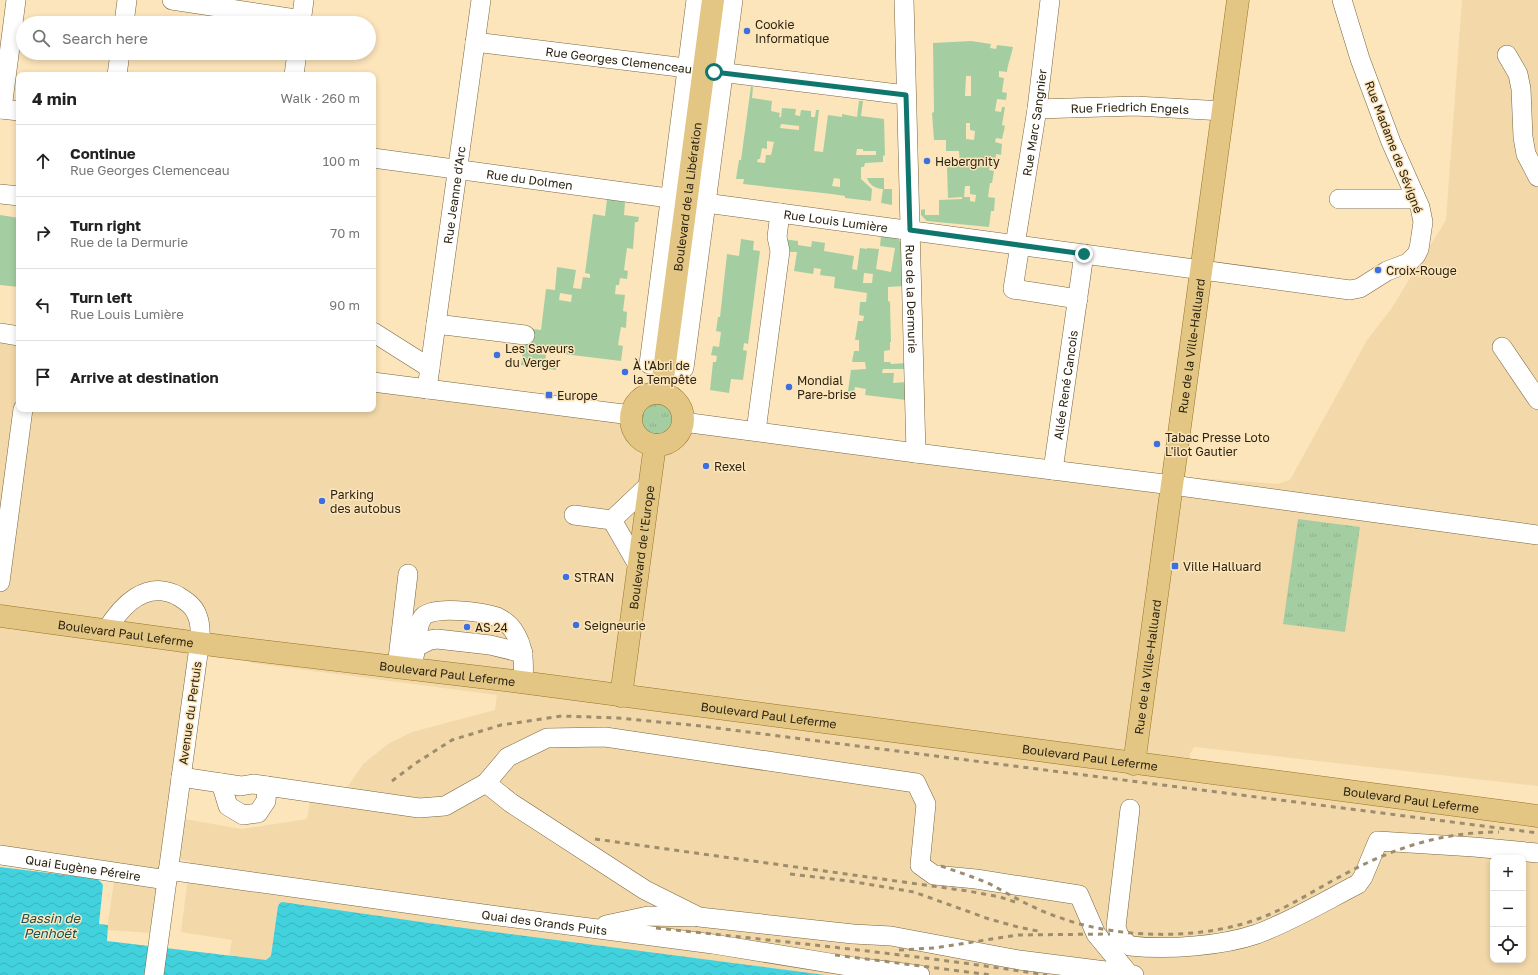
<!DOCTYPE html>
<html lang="en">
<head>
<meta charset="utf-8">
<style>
	body { margin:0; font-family:"Golos Text",sans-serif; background:#f6f6f6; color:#222 }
	.controls { position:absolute; right:12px; bottom:12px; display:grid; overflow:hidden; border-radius:8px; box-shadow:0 2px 6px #0003 }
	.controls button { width:36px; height:36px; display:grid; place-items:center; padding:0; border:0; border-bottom:1px solid #e0e0e0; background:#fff; color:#222; font:20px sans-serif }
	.stop { position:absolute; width:12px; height:12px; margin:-9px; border:3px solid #0f766e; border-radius:50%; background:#fff }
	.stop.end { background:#0f766e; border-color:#fff; box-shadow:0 1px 4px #0008 }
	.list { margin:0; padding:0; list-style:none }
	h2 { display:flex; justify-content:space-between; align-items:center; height:52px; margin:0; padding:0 16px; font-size:17px }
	h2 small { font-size:13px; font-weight:400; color:#767676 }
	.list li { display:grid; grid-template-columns:26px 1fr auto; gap:12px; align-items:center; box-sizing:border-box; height:72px; padding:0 16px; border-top:1px solid #e0e0e0 }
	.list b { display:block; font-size:15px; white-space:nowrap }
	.list p { margin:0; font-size:13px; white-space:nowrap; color:#767676 }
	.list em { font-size:13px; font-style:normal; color:#767676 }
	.icon { flex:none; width:22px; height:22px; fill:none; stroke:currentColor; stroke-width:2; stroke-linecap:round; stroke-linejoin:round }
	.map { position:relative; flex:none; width:1538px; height:975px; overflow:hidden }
	.search { position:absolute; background:#fff; box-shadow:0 2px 6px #0003; left:16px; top:16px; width:360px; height:44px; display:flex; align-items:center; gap:10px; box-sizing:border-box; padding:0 14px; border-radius:22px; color:#767676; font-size:15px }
	.panel { position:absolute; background:#fff; box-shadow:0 2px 6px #0003; left:16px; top:72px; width:360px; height:340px; border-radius:8px }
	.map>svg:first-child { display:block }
</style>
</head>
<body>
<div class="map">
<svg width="1538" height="975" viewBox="0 0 1538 975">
	<defs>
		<pattern id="grass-tufts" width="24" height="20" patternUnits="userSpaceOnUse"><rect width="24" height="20" fill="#a4cea2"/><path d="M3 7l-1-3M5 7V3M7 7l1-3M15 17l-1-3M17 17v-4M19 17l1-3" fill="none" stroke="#8db18a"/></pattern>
		<pattern id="water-waves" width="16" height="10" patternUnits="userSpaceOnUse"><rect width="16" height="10" fill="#41d2de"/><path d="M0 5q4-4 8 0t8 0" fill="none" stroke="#39b4bd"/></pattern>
	</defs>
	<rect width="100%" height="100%" fill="#fce5bb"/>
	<path fill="#f3d9a9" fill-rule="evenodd" d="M1462,0h76v786l-344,-39 -4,7 -2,28 350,44v149h-1375l4,-26 62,7 3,-16 -51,-8 9,-71 -12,-2 6,-40 58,10 65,-10 6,-36 33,6 17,-25 25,-20 24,-12 83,-22 2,-15 -244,-32 -60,-19 -42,289 -44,-3 9,-63 -116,-15v-519l19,3v73h354v-21l51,7 760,82 93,7 13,-4 77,-140 24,-31 55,-89zM1493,858h30v102h-30z"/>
	<g fill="url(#grass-tufts)">
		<circle cx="658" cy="418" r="19"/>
		<path d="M1298,519l62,8 -15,105 -62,-8z"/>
	</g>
	<g fill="#a4cea2" fill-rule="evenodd">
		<path d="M971,41l20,3 -1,4 6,1 1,-4 16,2c-2,10 -5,16 -6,25l-8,-1v6l5,1 -2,14 5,1 -1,7 -9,-1 -2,12 6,1 1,-5h3l-3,18 3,1 -3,13 -6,-1 -1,4 7,2 -1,11 -5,-1 -1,13 -5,-2 -1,5 5,1 -2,12h-2l-2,14 7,1 -1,13h-3l-2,16 -62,-6 -6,-6v-5l4,-1v6h14v-15l23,-1v-2l-14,1 -1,-31 13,-1 -1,-15h-13v-11h-12l-2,-27 2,-1 -1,-69zM966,76h5v20h-6zM966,123h4v7l5,1 -1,9 -8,-1zM965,186h5v8l6,1 -1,7 -5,-1v-4h-6z"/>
		<path d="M751,86l2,1 -1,11 20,3 -1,10 9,2 -1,4h2l1,-9 14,1 -1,6 5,1 1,-6 10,1v6h4l1,-7h3l-5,41 9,1 5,-37 14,2v-3l15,3 2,-16h4l-2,15 23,3 1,36 -2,1v6l-18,1 -1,4h-3v12l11,10 -1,12 -26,-3v-2l-13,-2 -89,-10 1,-5h-8l3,-19h2zM781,124l18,2v4l-19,-2zM767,141l7,1 -3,13h-5l-1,8 -8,-1 1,-3h2l2,-11 5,1zM857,149h6v2h13v4h-20zM834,178l6,1v8l-8,-1z"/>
		<path d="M867,178h17v11h8v16l-11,-2 2,-14c-7,0 -14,-4 -16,-11z"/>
		<path d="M607,199l18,3 -1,13 15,2 -1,5h-3l-2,27 -6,-1 -3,22 4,1 -1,8 -7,-1 -1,7h-3l-1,9 10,1 -2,16 4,1 -1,16 -5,-1 -3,18 5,1 -2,15 -57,-7 1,-5 -22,-3 -2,8 5,1 -1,9 11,2v4l-35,-5 5,-37 15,2 5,-41 9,1 2,-23 19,3 -3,18 8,1 2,-12 7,1v-4l-5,-1 8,-59 12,2zM560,293l12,2 -1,7 -12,-2z"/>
		<path d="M0,215l19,3v69l-19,-2z"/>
		<path d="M881,236l16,2 5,5 2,43 -16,1v14l2,1 1,40h-1v8l-6,1v11h6l1,2 15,-1v6h-23l-1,4h12l-1,10 13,-1v18l-41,-5 1,-6 -11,-2 -1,5 -6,-1 3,-21 15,-1 -1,-7h-13l2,-11h5v-11h-4l3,-19h5l1,-5 -5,-1 1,-13h6l1,-9 -33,-5 1,-11 -15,-2 1,-6 -7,-1 -1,6 -19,-3 3,-19h-12l-2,-13 15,2v4l13,2 1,-6 13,2 -1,8 30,5 -2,13 5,1 3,-22 7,1v-1l12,1 -3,20 15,3 4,-24 -15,-2zM864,273l9,1 -1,9h-9z"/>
		<path d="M741,239l13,2 -1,9 7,1 -12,93 -4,-1 -1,7 4,1 -4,29 -12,-1 -2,14 -19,-3 3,-28h3l1,-6 -6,-1 2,-9 6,1 2,-15 -5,-1 2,-14h2l7,-63 12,2z"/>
	</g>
	<path fill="url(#water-waves)" d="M0,867l98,12 5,6 -4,39 9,1 -1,16 159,19 5,-4 7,-50 2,-3 2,-1 174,25 369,48h-825z"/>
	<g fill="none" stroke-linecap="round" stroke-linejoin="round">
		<defs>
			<g id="minor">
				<path d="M172,0l130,20"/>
				<path d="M696,0l-47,364 35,4 49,-368"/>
				<path id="s1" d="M904,0l12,453"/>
				<path d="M124,23l3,-23"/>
				<path d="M301,23l3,-23"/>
				<path id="s2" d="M475,42l431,53"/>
				<path d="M1507,55l11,19 3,15 2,48 3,17 12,23"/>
				<path d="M117,75l3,-22"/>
				<path d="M294,75l3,-22"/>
				<path d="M0,109l19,2"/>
				<path d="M2,109l14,-109"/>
				<path id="s3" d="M1037,109l99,-3 87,5"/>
				<path id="s4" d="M373,158l977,132 10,-2 27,-17 21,-8 8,-8 3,-6 4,-27 -3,-15 -29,-65 -31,-83 -18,-59"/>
				<path d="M0,194l19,2"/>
				<path d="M1339,199h70l6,-3"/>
				<path id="s5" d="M1015,245l22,-136 13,-109"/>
				<path d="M1020,245l-7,44 65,10"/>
				<path d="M436,324l89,11"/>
				<path d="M373,332l57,36"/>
				<path d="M0,333l19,3"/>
				<path d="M1502,347l36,53"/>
				<path d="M373,382l258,33"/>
				<path id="s6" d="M427,389l54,-389"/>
				<path d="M683,422l233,31 256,32 366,50"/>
				<path d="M756,431l24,-180 -3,-14 3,-24"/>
				<path id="s7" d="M1053,470l31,-216"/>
				<path d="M574,515l38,5"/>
				<path d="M639,567l-27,-47 37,-35"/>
				<path d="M0,582l23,-173"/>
				<path d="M106,631c15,-25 40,-52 72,-35 8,5 16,10 19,19 6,14 2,32 0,46l-43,314"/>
				<path d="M416,647c1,-10 1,-22 7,-30 9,-12 60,-5 74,0 6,3 12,7 16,13 12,17 11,34 10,53"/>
				<path d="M414,657l2,-10 14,-7 7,-1 53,6 33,8"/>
				<path d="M397,667l11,-93"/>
				<path d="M181,777l60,9 12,-2 166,24 26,-2 41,-23 22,-26 39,-19 58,-1 311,46 10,21 -6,61 14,10 42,4 103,16 17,39 33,40 5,1"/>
				<path d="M221,783l7,23 15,9 15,-2 8,-12 1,-15"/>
				<path d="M486,783l25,20 134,87 54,27 154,17 38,2 128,24 110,14"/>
				<path d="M1130,809l-14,118 3,9 11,10c38,4 92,0 127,-12 35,-13 68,-33 101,-50l5,-7 15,-36 96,6 64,6"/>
				<path id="s8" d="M0,855l167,25"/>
				<path id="s9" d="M168,870l315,44 230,30 141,23 66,8"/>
				<path d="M606,925l42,-9 46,1"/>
			</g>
			<g id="major">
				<circle cx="657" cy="419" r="26"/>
				<path id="s10" d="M661,393l52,-393"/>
				<path id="s11" d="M0,616l220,30 293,35 1025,135"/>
				<path id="s12" d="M621,696l34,-251"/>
				<path id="s13" d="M1134,764l104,-764"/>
			</g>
		</defs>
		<use href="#minor" stroke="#78653f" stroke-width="20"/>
		<use href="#major" stroke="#977426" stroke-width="23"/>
		<use href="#minor" stroke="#fff" stroke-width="19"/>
		<use href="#major" stroke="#e3c683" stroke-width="22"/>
		<g stroke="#9d8d6e" stroke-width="3" stroke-dasharray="5 5" stroke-linecap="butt">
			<path d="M392,781l24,-18 36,-23 49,-15 61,-9 56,2 83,8 837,107"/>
			<path d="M595,839l373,52 32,6 15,5"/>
			<path d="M941,866c17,6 33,11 49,18 22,12 44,25 68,33 62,23 149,24 210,-2 26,-11 50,-27 75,-40 50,-27 99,-43 156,-43"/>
			<path d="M790,874l59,7 65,11 75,27 29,8 20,4"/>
			<path d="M656,928c131,14 261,27 391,47"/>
			<path d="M899,950l35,-2 84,-13 92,-1"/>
			<path d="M835,955l156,20"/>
		</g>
	</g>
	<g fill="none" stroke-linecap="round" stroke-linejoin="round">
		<path stroke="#0f766e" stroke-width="5" d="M714,72l192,23 4,135 174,24"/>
	</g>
	<g fill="#3c6fdf" stroke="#fce5bb" stroke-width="1.5">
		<circle cx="747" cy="31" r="4"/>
		<circle cx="927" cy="161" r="4"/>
		<circle cx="1378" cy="270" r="4"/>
		<circle cx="497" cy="355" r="4"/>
		<circle cx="625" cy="372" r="4"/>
		<circle cx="789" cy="387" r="4"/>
		<rect x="545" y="391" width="8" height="8" rx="2"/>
		<circle cx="1157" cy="444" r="4"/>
		<circle cx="706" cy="466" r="4"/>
		<circle cx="322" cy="501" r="4"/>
		<rect x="1171" y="562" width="8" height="8" rx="2"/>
		<circle cx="566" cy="577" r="4"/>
		<circle cx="576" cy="625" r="4"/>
		<circle cx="467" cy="627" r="4"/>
	</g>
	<g text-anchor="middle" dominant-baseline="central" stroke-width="3" stroke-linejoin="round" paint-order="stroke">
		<g font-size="12" fill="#2b2312" stroke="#fce5bb" text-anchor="start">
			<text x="755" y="24">Cookie<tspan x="755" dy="14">Informatique</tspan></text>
			<text x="935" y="161">Hebergnity</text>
			<text x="1386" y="270">Croix-Rouge</text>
			<text x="505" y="348">Les Saveurs<tspan x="505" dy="14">du Verger</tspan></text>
			<text x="633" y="365">À l'Abri de<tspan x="633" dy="14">la Tempête</tspan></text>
			<text x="797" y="380">Mondial<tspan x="797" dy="14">Pare-brise</tspan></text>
			<text x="557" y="395">Europe</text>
			<text x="1165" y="437">Tabac Presse Loto<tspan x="1165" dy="14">L'ilot Gautier</tspan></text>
			<text x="714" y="466">Rexel</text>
			<text x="330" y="494">Parking<tspan x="330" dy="14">des autobus</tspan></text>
			<text x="1183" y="566">Ville Halluard</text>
			<text x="574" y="577">STRAN</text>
			<text x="584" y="625">Seigneurie</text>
			<text x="475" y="627">AS 24</text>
		</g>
		<g font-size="12" fill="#2b2312" stroke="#fce5bb">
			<text stroke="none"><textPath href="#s2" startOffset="145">Rue Georges Clemenceau</textPath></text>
			<text stroke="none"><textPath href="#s3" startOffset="93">Rue Friedrich Engels</textPath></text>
			<text stroke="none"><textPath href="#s5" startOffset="124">Rue Marc Sangnier</textPath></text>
			<text transform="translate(1394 147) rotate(69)">Rue Madame de Sévigné</text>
			<text stroke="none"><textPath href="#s4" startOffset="158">Rue du Dolmen</textPath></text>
			<text stroke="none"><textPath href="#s6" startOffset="196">Rue Jeanne d'Arc</textPath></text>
			<text stroke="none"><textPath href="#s10" startOffset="198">Boulevard de la Libération</textPath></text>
			<text stroke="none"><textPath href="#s4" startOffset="467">Rue Louis Lumière</textPath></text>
			<text stroke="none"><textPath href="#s1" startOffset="299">Rue de la Dermurie</textPath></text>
			<text stroke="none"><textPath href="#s13" startOffset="422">Rue de la Ville-Halluard</textPath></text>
			<text stroke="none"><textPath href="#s7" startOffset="86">Allée René Cancois</textPath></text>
			<text stroke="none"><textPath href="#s12" startOffset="150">Boulevard de l'Europe</textPath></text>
			<text stroke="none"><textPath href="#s11" startOffset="127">Boulevard Paul Leferme</textPath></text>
			<text stroke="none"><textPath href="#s13" startOffset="98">Rue de la Ville-Halluard</textPath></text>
			<text stroke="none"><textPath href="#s11" startOffset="451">Boulevard Paul Leferme</textPath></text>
			<text transform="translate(190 713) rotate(-82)">Avenue du Pertuis</text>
			<text stroke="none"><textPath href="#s11" startOffset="775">Boulevard Paul Leferme</textPath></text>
			<text stroke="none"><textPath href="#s11" startOffset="1099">Boulevard Paul Leferme</textPath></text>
			<text stroke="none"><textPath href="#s11" startOffset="1423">Boulevard Paul Leferme</textPath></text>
			<text stroke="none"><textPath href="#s8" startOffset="84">Quai Eugène Péreire</textPath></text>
			<text stroke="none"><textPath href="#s9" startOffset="380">Quai des Grands Puits</textPath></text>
		</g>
		<g font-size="13" font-style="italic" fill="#165257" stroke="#fce5bb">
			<text x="50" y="918">Bassin de<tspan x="50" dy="15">Penhoët</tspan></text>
		</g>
	</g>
</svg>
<div class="controls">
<button>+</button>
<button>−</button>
<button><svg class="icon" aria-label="locate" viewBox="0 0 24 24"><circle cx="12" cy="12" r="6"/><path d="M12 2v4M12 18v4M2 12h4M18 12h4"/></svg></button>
</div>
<div class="stop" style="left:714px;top:72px"></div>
<div class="stop end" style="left:1084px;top:254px"></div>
<div class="search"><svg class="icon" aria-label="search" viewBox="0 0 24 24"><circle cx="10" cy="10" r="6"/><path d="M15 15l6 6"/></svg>Search here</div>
<section class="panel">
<h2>4 min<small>Walk · 260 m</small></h2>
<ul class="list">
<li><svg class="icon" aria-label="ahead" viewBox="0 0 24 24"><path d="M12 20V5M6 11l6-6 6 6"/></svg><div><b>Continue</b><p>Rue Georges Clemenceau</p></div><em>100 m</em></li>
<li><svg class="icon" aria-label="right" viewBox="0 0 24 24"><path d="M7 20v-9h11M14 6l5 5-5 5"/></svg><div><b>Turn right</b><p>Rue de la Dermurie</p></div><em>70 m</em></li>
<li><svg class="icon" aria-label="left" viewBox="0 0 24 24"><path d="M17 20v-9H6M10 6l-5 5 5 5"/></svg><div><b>Turn left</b><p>Rue Louis Lumière</p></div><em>90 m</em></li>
<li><svg class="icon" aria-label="arrive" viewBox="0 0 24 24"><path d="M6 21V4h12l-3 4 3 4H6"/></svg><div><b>Arrive at destination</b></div></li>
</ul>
</section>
</div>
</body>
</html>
